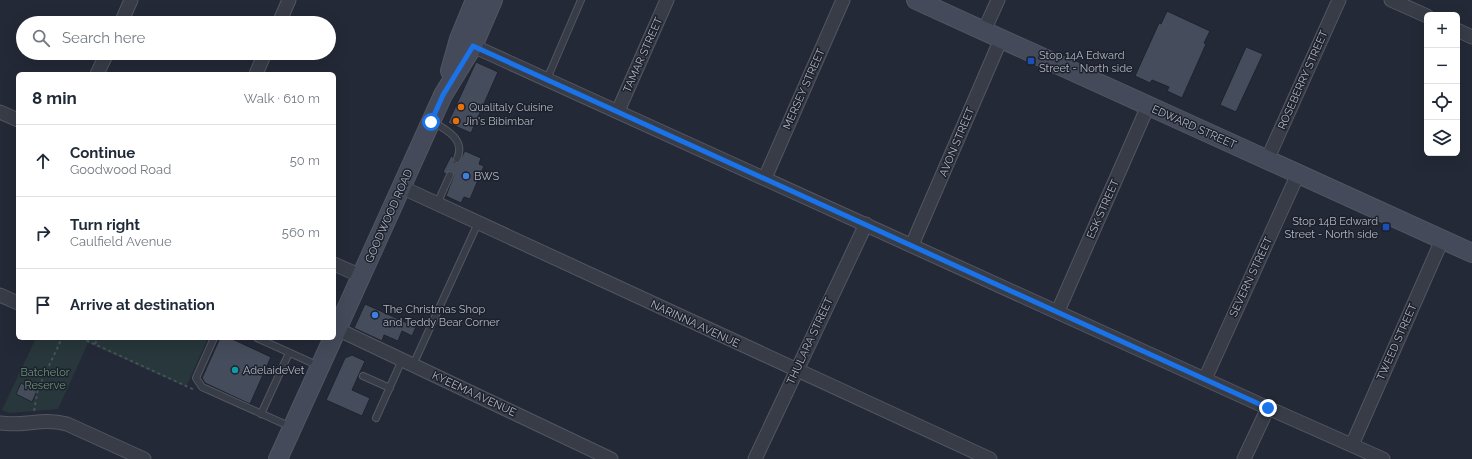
<!DOCTYPE html>
<html lang="en">
<head>
<meta charset="utf-8">
<style>
	body { margin:0; font-family:Raleway,sans-serif; background:#f2f2f3; color:#1f2937 }
	.controls { position:absolute; right:12px; top:12px; display:grid; overflow:hidden; border-radius:6px; box-shadow:0 4px 16px #0002 }
	.controls button { width:36px; height:36px; display:grid; place-items:center; padding:0; border:0; border-bottom:1px solid #e0e1e3; background:#fff; color:#1f2937; font:20px sans-serif }
	.stop { position:absolute; width:12px; height:12px; margin:-9px; border:3px solid #1a73e8; border-radius:50%; background:#fff }
	.stop.end { background:#1a73e8; border-color:#fff; box-shadow:0 1px 4px #0008 }
	.list { margin:0; padding:0; list-style:none }
	h2 { display:flex; justify-content:space-between; align-items:center; height:52px; margin:0; padding:0 16px; font-size:17px }
	h2 small { font-size:13px; font-weight:400; color:#747a83 }
	.list li { display:grid; grid-template-columns:26px 1fr auto; gap:12px; align-items:center; box-sizing:border-box; height:72px; padding:0 16px; border-top:1px solid #e0e1e3 }
	.list b { display:block; font-size:15px; white-space:nowrap }
	.list p { margin:0; font-size:13px; white-space:nowrap; color:#747a83 }
	.list em { font-size:13px; font-style:normal; color:#747a83 }
	.icon { flex:none; width:22px; height:22px; fill:none; stroke:currentColor; stroke-width:2; stroke-linecap:round; stroke-linejoin:round }
	.map { position:relative; flex:none; width:1472px; height:459px; overflow:hidden }
	.search { position:absolute; background:#fff; box-shadow:0 4px 16px #0002; left:16px; top:16px; width:320px; height:44px; display:flex; align-items:center; gap:10px; box-sizing:border-box; padding:0 14px; border-radius:22px; color:#747a83; font-size:15px }
	.panel { position:absolute; background:#fff; box-shadow:0 4px 16px #0002; left:16px; top:72px; width:320px; height:268px; border-radius:6px }
	.map>svg:first-child { display:block }
</style>
</head>
<body>
<div class="map">
<svg width="1472" height="459" viewBox="0 0 1472 459">
	<rect width="100%" height="100%" fill="#242937"/>
	<path fill="#28373b" d="M36,338h172l-22,49 -98,-44 -30,66 -49,4 -7,-3z"/>
	<g fill="#454c5b" stroke="#1e232e">
		<path d="M1167,11l43,20 -6,12 2,1 -24,54 -15,-7 2,-4 -17,-7 -2,3 -15,-7 24,-53 2,1z"/>
		<path d="M1246,47l17,7 -27,58 -16,-7z"/>
		<path d="M476,62l22,10 -27,61 -23,-10z"/>
		<path d="M465,151l16,7 -2,6 5,2 -14,33 -6,-2 -3,6 -15,-7 8,-21 -3,-4 -5,3 -3,-2 8,-16 2,1 1,5 4,1z"/>
		<path d="M365,304l51,23 -4,9 -10,-5 -4,10 -14,-6 -2,6 -28,-13z"/>
		<path d="M220,338h10l41,19 -21,47 -45,-21 -3,-5z"/>
		<path d="M352,355l13,6 -13,29 18,8 -8,18 -36,-16 19,-42z"/>
		<path d="M21,383l16,8 -5,11 -16,-8z"/>
	</g>
	<g fill="none" stroke-linecap="round" stroke-linejoin="round">
		<defs>
			<g id="lane">
				<path d="M547,79l34,-79"/>
				<path d="M433,122c14,8 33,18 24,37"/>
				<path d="M437,204l13,-29"/>
				<path d="M214,338l-18,40 6,9 89,40"/>
				<path d="M257,338l62,28"/>
				<path d="M413,365l65,-142"/>
				<path d="M363,376l27,12"/>
				<path d="M261,414l28,-61"/>
				<path d="M376,418l26,-58"/>
			</g>
			<g id="street">
				<path d="M1391,0l36,16"/>
				<path d="M121,23l10,-23"/>
				<path d="M279,23l10,-23"/>
				<path d="M1457,30l15,7"/>
				<path d="M984,31l14,-31"/>
				<path d="M473,46l795,362 115,51"/>
				<path d="M97,74l10,-21"/>
				<path d="M256,74l9,-21"/>
				<path d="M618,111l49,-111"/>
				<path d="M0,112l18,8"/>
				<path d="M1267,160l72,-160"/>
				<path d="M765,178l78,-178"/>
				<path d="M401,187l589,272"/>
				<path d="M912,245l89,-206"/>
				<path d="M334,264l27,12"/>
				<path d="M0,295l18,8"/>
				<path d="M1058,311l90,-205"/>
				<path d="M337,329l274,130"/>
				<path d="M1205,379l93,-205"/>
				<path d="M0,423c25,4 41,-6 67,1l77,35"/>
				<path d="M1352,445l90,-205"/>
				<path d="M755,459l111,-235"/>
				<path d="M1244,459l24,-51"/>
			</g>
			<g id="secondary">
				<path d="M916,0l556,253"/>
				<path d="M450,71l9,-32 16,-39"/>
				<path d="M334,336l109,-241 30,-49 20,-46"/>
				<path d="M278,459l55,-121"/>
			</g>
		</defs>
		<use href="#lane" stroke="#525662" stroke-width="8"/>
		<use href="#street" stroke="#525662" stroke-width="15"/>
		<use href="#secondary" stroke="#525662" stroke-width="20"/>
		<g stroke="#455257" stroke-width="2" stroke-dasharray="3 3" stroke-linecap="butt">
			<path d="M81,338l114,52"/>
			<path d="M95,344l3,-6"/>
			<path d="M34,411l4,-22 24,-51"/>
		</g>
		<use href="#lane" stroke="#373c47" stroke-width="6"/>
		<use href="#street" stroke="#373c47" stroke-width="13"/>
		<use href="#secondary" stroke="#454a5a" stroke-width="18"/>
	</g>
	<g fill="none" stroke-linecap="round" stroke-linejoin="round">
		<path stroke="#1a73e8" stroke-width="5" d="M431,122l12,-27 30,-49 795,362"/>
	</g>
	<g fill="#1a4fb4" stroke="#1c212c" stroke-width="1.5">
		<rect x="1027" y="57" width="8" height="8" rx="2"/>
		<rect x="1382" y="223" width="8" height="8" rx="2"/>
	</g>
	<g fill="#e8710a" stroke="#1c212c" stroke-width="1.5">
		<circle cx="461" cy="107" r="4"/>
		<circle cx="456" cy="121" r="4"/>
	</g>
	<g fill="#3f7fe0" stroke="#1c212c" stroke-width="1.5">
		<circle cx="466" cy="176" r="4"/>
		<circle cx="375" cy="315" r="4"/>
	</g>
	<circle fill="#0f9aa8" stroke="#1c212c" stroke-width="1.5" cx="235" cy="370" r="4"/>
	<g text-anchor="middle" dominant-baseline="central" stroke-width="3" stroke-linejoin="round" paint-order="stroke">
		<g font-size="11" fill="#b2b6c4" stroke="#1c212c">
			<text transform="translate(643 55) rotate(-66)">TAMAR STREET</text>
			<text transform="translate(1303 80) rotate(-66)">ROSEBERRY STREET</text>
			<text transform="translate(804 89) rotate(-66)">MERSEY STREET</text>
			<text transform="translate(1194 127) rotate(24)">EDWARD STREET</text>
			<text transform="translate(957 142) rotate(-67)">AVON STREET</text>
			<text transform="translate(1103 209) rotate(-66)">ESK STREET</text>
			<text transform="translate(389 216) rotate(-66)">GOODWOOD ROAD</text>
			<text transform="translate(1251 277) rotate(-65)">SEVERN STREET</text>
			<text transform="translate(695 324) rotate(25)">NARINNA AVENUE</text>
			<text transform="translate(810 341) rotate(-65)">THULARA STREET</text>
			<text transform="translate(1397 342) rotate(-66)">TWEED STREET</text>
			<text transform="translate(474 394) rotate(25)">KYEEMA AVENUE</text>
		</g>
		<g font-size="11" fill="#b2b6c4" stroke="#1c212c" text-anchor="start">
			<text x="1039" y="55">Stop 14A Edward<tspan x="1039" dy="13">Street - North side</tspan></text>
			<text x="469" y="107">Qualitaly Cuisine</text>
			<text x="464" y="121">Jin's Bibimbar</text>
			<text x="474" y="176">BWS</text>
			<text x="1378" y="221" text-anchor="end">Stop 14B Edward<tspan x="1378" dy="13">Street - North side</tspan></text>
			<text x="383" y="309">The Christmas Shop<tspan x="383" dy="13">and Teddy Bear Corner</tspan></text>
			<text x="243" y="370">AdelaideVet</text>
		</g>
		<g font-size="11" fill="#6b9279" stroke="#1c212c">
			<text x="45" y="372">Batchelor<tspan x="45" dy="13">Reserve</tspan></text>
		</g>
	</g>
</svg>
<div class="controls">
<button>+</button>
<button>−</button>
<button><svg class="icon" aria-label="locate" viewBox="0 0 24 24"><circle cx="12" cy="12" r="6"/><path d="M12 2v4M12 18v4M2 12h4M18 12h4"/></svg></button>
<button><svg class="icon" aria-label="layers" viewBox="0 0 24 24"><path d="M12 4l9 5-9 5-9-5zM3 14l9 5 9-5"/></svg></button>
</div>
<div class="stop" style="left:431px;top:122px"></div>
<div class="stop end" style="left:1268px;top:408px"></div>
<div class="search"><svg class="icon" aria-label="search" viewBox="0 0 24 24"><circle cx="10" cy="10" r="6"/><path d="M15 15l6 6"/></svg>Search here</div>
<section class="panel">
<h2>8 min<small>Walk · 610 m</small></h2>
<ul class="list">
<li><svg class="icon" aria-label="ahead" viewBox="0 0 24 24"><path d="M12 20V5M6 11l6-6 6 6"/></svg><div><b>Continue</b><p>Goodwood Road</p></div><em>50 m</em></li>
<li><svg class="icon" aria-label="right" viewBox="0 0 24 24"><path d="M7 20v-9h11M14 6l5 5-5 5"/></svg><div><b>Turn right</b><p>Caulfield Avenue</p></div><em>560 m</em></li>
<li><svg class="icon" aria-label="arrive" viewBox="0 0 24 24"><path d="M6 21V4h12l-3 4 3 4H6"/></svg><div><b>Arrive at destination</b></div></li>
</ul>
</section>
</div>
</body>
</html>
